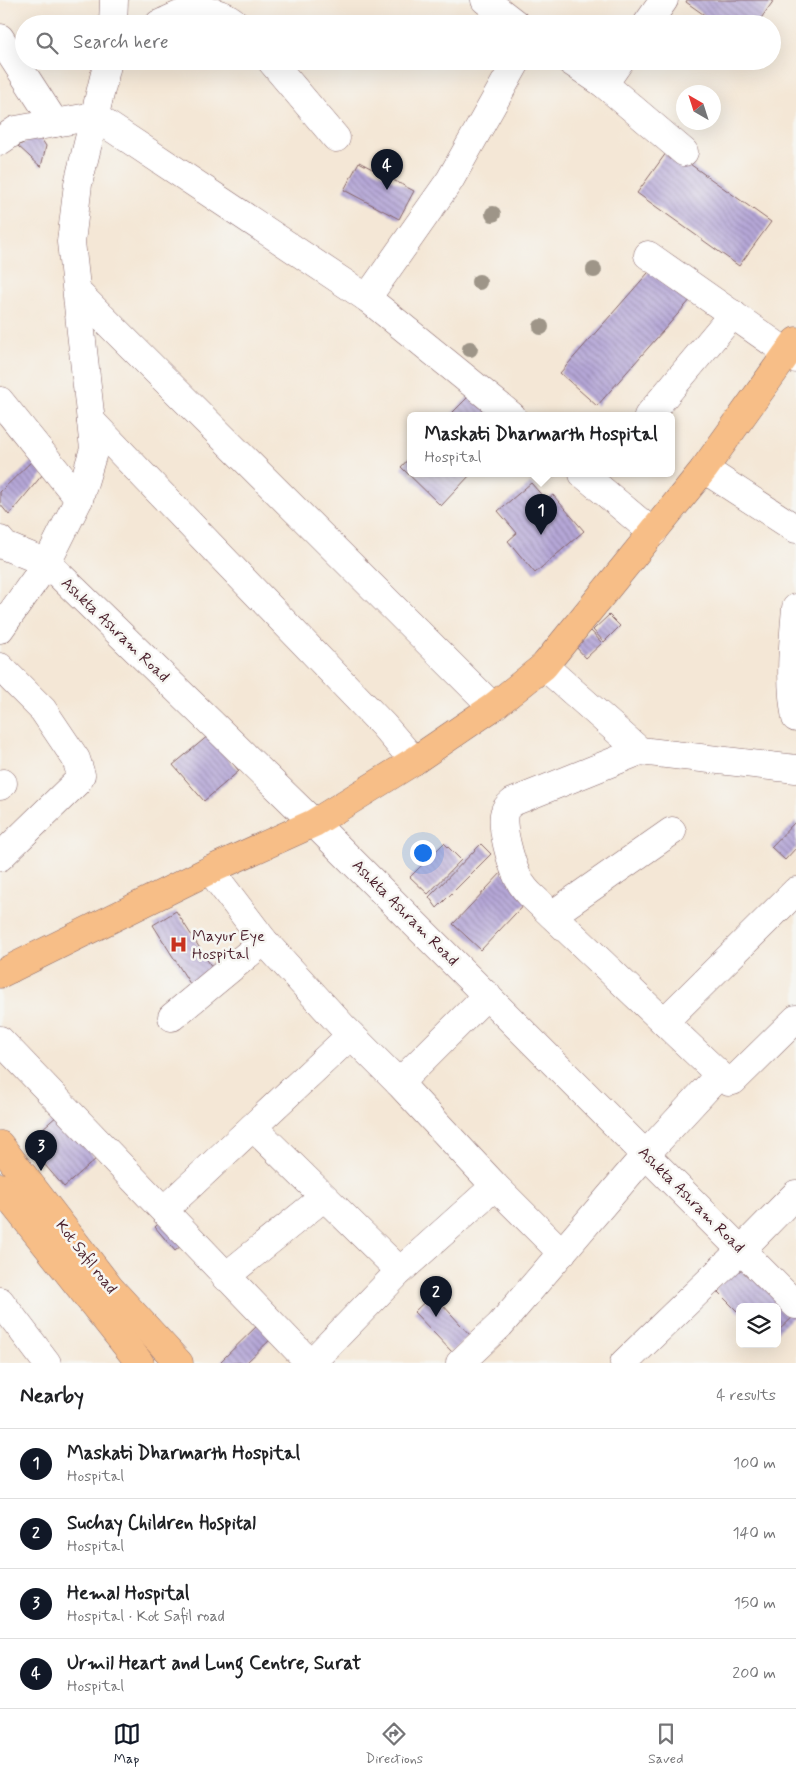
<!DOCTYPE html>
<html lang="en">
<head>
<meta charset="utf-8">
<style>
	body { margin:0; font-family:Mynerve,sans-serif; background:#f2f2f2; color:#202124 }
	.controls { position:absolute; right:15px; bottom:15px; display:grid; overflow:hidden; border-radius:8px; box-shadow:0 5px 20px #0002 }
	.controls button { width:45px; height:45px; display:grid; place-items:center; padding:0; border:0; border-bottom:1px solid #e0e0e0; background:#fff; color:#202124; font:25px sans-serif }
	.compass { position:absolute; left:676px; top:85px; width:45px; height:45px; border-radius:50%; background:#fff; box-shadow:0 5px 20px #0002; rotate:321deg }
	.you { position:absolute; left:422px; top:852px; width:18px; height:18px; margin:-12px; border:4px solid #fff; border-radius:50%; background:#1a73e8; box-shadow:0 0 0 8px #1a73e833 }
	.badge { display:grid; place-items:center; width:32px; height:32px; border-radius:50%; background:#111827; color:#fff; font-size:16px; font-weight:700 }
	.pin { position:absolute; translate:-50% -41px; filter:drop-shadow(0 1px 2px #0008) }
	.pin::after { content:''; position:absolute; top:26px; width:18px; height:15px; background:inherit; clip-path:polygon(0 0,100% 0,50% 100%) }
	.popup { position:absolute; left:407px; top:412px; width:268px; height:65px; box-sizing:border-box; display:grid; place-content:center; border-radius:8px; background:#fff; filter:drop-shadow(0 1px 4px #0005); font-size:16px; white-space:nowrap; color:#757577 }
	.popup b { font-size:19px; color:#202124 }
	.popup::after { content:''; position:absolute; left:50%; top:100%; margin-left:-10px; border:10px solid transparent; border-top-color:#fff }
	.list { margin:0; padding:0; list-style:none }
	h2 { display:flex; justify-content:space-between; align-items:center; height:65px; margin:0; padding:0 20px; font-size:21px }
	h2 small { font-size:16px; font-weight:400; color:#757577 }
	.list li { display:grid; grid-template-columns:32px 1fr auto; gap:15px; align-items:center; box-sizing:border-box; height:70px; padding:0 20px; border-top:1px solid #e0e0e0 }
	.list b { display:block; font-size:19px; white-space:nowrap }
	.list p { margin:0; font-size:16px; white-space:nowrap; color:#757577 }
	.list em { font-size:16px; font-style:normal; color:#757577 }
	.icon { flex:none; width:28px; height:28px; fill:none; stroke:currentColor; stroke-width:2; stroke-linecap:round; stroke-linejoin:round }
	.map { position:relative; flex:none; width:796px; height:1363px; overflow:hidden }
	.search { position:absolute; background:#fff; box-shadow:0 5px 20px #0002; left:15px; right:15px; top:15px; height:55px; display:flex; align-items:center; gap:12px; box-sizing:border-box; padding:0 18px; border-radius:28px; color:#757577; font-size:19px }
	.sheet { height:345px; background:#fff }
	nav { display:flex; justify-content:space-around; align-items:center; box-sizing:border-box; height:70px; border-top:1px solid #e0e0e0; background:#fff; font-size:14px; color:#757577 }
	nav a { display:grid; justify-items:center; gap:2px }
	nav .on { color:#111827 }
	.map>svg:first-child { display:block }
</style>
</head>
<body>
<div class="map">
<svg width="796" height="1363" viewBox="0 0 796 1363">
	<defs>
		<pattern id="building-back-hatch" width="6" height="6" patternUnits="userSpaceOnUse" patternTransform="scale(1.25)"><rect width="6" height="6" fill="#b5a7d7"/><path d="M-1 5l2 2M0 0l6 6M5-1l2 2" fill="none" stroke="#9587af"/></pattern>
	</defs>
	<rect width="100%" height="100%" fill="#f6f6f2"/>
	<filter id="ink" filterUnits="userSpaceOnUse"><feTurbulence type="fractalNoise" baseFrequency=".02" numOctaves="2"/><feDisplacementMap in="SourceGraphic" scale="10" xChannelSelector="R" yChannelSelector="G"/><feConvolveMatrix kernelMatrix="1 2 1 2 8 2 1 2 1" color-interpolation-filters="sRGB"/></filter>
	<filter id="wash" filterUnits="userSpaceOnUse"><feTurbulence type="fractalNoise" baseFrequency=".0096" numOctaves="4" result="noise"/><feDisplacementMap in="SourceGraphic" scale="20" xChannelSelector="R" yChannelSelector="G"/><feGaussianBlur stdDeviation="1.12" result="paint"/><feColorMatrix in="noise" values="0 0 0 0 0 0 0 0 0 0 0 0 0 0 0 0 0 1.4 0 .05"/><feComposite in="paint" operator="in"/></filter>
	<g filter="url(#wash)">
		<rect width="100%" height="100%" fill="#f4e7d6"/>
		<g id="blocks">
			<g fill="url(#building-back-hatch)">
				<path d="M687,0h87l-17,24h-40l-31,-22z"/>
				<path d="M32,138l10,2 4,6 -5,21 -23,-21z"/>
				<path d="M669,149l102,73 -32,44 -102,-73z"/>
				<path d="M359,162l55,29 -15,28 -55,-29z"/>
				<path d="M655,265l37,33 -95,108 -37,-33z"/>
				<path d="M472,393l24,23h-47z"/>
				<path d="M37,456l11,12 -39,47 -9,-11v-12z"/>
				<path d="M411,456v18h60l-30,32 -40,-39z"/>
				<path d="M531,483l15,17 7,-5 31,36 -49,42 -27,-32 9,-8 -19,-22z"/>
				<path d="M609,615l11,11 -16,16 -11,-12z"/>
				<path d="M591,631l11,12 -16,15 -11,-12z"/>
				<path d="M209,735l30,36 -35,30 -31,-36z"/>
				<path d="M796,821v27l-11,12 -14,-13z"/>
				<path d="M444,843l17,17 -33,34 -18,-17z"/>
				<path d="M481,844l10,10 -54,54 -8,-11z"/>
				<path d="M503,871l28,26 -50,53 -28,-26z"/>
				<path d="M176,911l39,61 -23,15 -39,-62z"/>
				<path d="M58,1115l38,44 -32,28 -38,-44z"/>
				<path d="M161,1221l21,24 -7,6 -20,-24z"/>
				<path d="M742,1262l53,53 -18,17v-25h-37v7l-25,-25z"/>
				<path d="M433,1294l37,41 -18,17 -38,-40z"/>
				<path d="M261,1322l13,14 -28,27h-23l-2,-2z"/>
			</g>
		</g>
	</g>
	<g filter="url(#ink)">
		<use href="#blocks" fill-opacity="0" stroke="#866567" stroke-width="1"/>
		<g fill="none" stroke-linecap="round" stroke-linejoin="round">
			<defs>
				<g id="minor">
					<path d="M485,0l31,24"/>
					<path d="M113,24l1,-24"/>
					<path d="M159,24c10,-4 22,-11 33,-13 14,-2 35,3 44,13"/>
					<path d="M647,24l17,-24"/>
					<path d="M0,38l55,85"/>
					<path d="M271,61l65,77"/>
					<path d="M570,61l34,23 80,68"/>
					<path d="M604,84l16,-23"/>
					<path d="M0,141l16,-11 78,-14 273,182 145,118"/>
					<path d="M648,255l148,104"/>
					<path d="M77,292l416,415"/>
					<path d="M367,298l83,-118 67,-119"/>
					<path d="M0,401l79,98"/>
					<path d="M648,416l85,-102"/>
					<path d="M91,421l292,304 31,36"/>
					<path d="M704,469l92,60"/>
					<path d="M583,474l70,59"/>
					<path d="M0,540l5,6 42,17 267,260 482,482"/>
					<path d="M796,608c-3,36 -7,74 0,110"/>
					<path d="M0,629l47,-66 32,-64 15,-50 -23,-207 7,-58 30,-123"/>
					<path d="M544,666l96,85 156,18"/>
					<path d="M0,667l43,43 33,49 5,16 -4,7 -77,75"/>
					<path d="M640,751l-127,51c-3,3 -7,5 -8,9 -6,13 7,54 13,67 4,8 10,15 17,21l190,181 4,2 4,-1 63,-62"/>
					<path d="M0,786l3,-3"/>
					<path d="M210,870l54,71 79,86 56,56 96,103 67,67"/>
					<path d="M552,915l120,-84"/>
					<path d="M172,1017l92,-76"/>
					<path d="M664,1022l132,-131"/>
					<path d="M0,1040l310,323"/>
					<path d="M399,1083l88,-88"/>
					<path d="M253,1127l147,144"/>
					<path d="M164,1210l187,-175"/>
					<path d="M225,1277l99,-80"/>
					<path d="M0,1301l47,62"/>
					<path d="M311,1363l89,-92 95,-85"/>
					<path d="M460,1363l40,-38 146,-171 73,-79"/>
					<path d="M624,1363l117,-113 55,-56"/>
				</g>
				<g id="major">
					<path d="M0,974l210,-104 104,-47 100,-62 79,-54 51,-41 160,-197 92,-128"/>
					<path d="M0,1145l110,143 69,75"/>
					<path d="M0,1187l140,176"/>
				</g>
			</defs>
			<use href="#minor" stroke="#866567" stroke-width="29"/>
			<use href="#major" stroke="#866567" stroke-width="29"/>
			<use href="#minor" stroke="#fff" stroke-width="28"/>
			<use href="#major" stroke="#f7be87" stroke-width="28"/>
		</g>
		<g fill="#9e9588">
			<circle cx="493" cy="214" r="8"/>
			<circle cx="594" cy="270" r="8"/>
			<circle cx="479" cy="282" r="8"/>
			<circle cx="541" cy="327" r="8"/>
			<circle cx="470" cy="349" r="8"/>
		</g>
	</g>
	<defs>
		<symbol id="hospital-bare" viewBox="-9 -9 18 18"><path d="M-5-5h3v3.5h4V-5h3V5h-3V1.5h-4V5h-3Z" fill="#c8321e" stroke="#f6f6f2" stroke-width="2.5" paint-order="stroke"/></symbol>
	</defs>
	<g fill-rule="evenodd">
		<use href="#hospital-bare" x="166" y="932" width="25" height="25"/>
	</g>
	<g text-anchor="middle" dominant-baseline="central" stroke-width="5" stroke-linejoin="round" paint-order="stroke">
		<g font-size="16" fill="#4a1f2b" stroke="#f6f6f2">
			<text transform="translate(115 630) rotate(44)">Ashkta Ashram Road</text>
			<text transform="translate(405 913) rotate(45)">Ashkta Ashram Road</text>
			<text transform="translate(691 1200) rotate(45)">Ashkta Ashram Road</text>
			<text transform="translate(86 1257) rotate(52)">Kot Safil road</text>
		</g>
		<g font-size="16" fill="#4a1f2b" stroke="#f6f6f2" text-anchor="start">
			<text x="192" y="936">Mayur Eye<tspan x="192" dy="18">Hospital</tspan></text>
		</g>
	</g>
</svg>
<div class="controls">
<button><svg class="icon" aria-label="layers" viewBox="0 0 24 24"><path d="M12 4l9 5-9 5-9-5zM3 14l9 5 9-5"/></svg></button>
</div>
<svg class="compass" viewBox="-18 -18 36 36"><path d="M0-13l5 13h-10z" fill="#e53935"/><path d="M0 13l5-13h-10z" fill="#757577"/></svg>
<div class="you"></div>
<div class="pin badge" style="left:541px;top:535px">1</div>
<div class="popup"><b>Maskati Dharmarth Hospital</b>Hospital</div>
<div class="pin badge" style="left:436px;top:1317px">2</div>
<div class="pin badge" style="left:41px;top:1171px">3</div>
<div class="pin badge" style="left:387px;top:190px">4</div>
<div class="search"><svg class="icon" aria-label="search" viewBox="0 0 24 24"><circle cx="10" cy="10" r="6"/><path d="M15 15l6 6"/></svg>Search here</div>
</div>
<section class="sheet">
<h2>Nearby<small>4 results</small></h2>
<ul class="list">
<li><span class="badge">1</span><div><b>Maskati Dharmarth Hospital</b><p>Hospital</p></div><em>100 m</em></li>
<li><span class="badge">2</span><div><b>Suchay Children Hospital</b><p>Hospital</p></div><em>140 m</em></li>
<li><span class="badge">3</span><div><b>Hemal Hospital</b><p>Hospital · Kot Safil road</p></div><em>150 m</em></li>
<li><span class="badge">4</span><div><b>Urmil Heart and Lung Centre, Surat</b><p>Hospital</p></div><em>200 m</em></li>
</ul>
</section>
<nav>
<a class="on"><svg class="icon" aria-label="map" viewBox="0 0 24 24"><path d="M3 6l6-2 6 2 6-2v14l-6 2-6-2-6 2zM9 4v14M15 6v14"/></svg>Map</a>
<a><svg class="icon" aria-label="directions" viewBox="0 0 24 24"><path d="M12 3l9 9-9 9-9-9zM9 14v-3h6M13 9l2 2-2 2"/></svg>Directions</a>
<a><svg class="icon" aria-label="saved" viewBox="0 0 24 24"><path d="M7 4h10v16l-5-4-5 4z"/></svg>Saved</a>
</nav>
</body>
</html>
